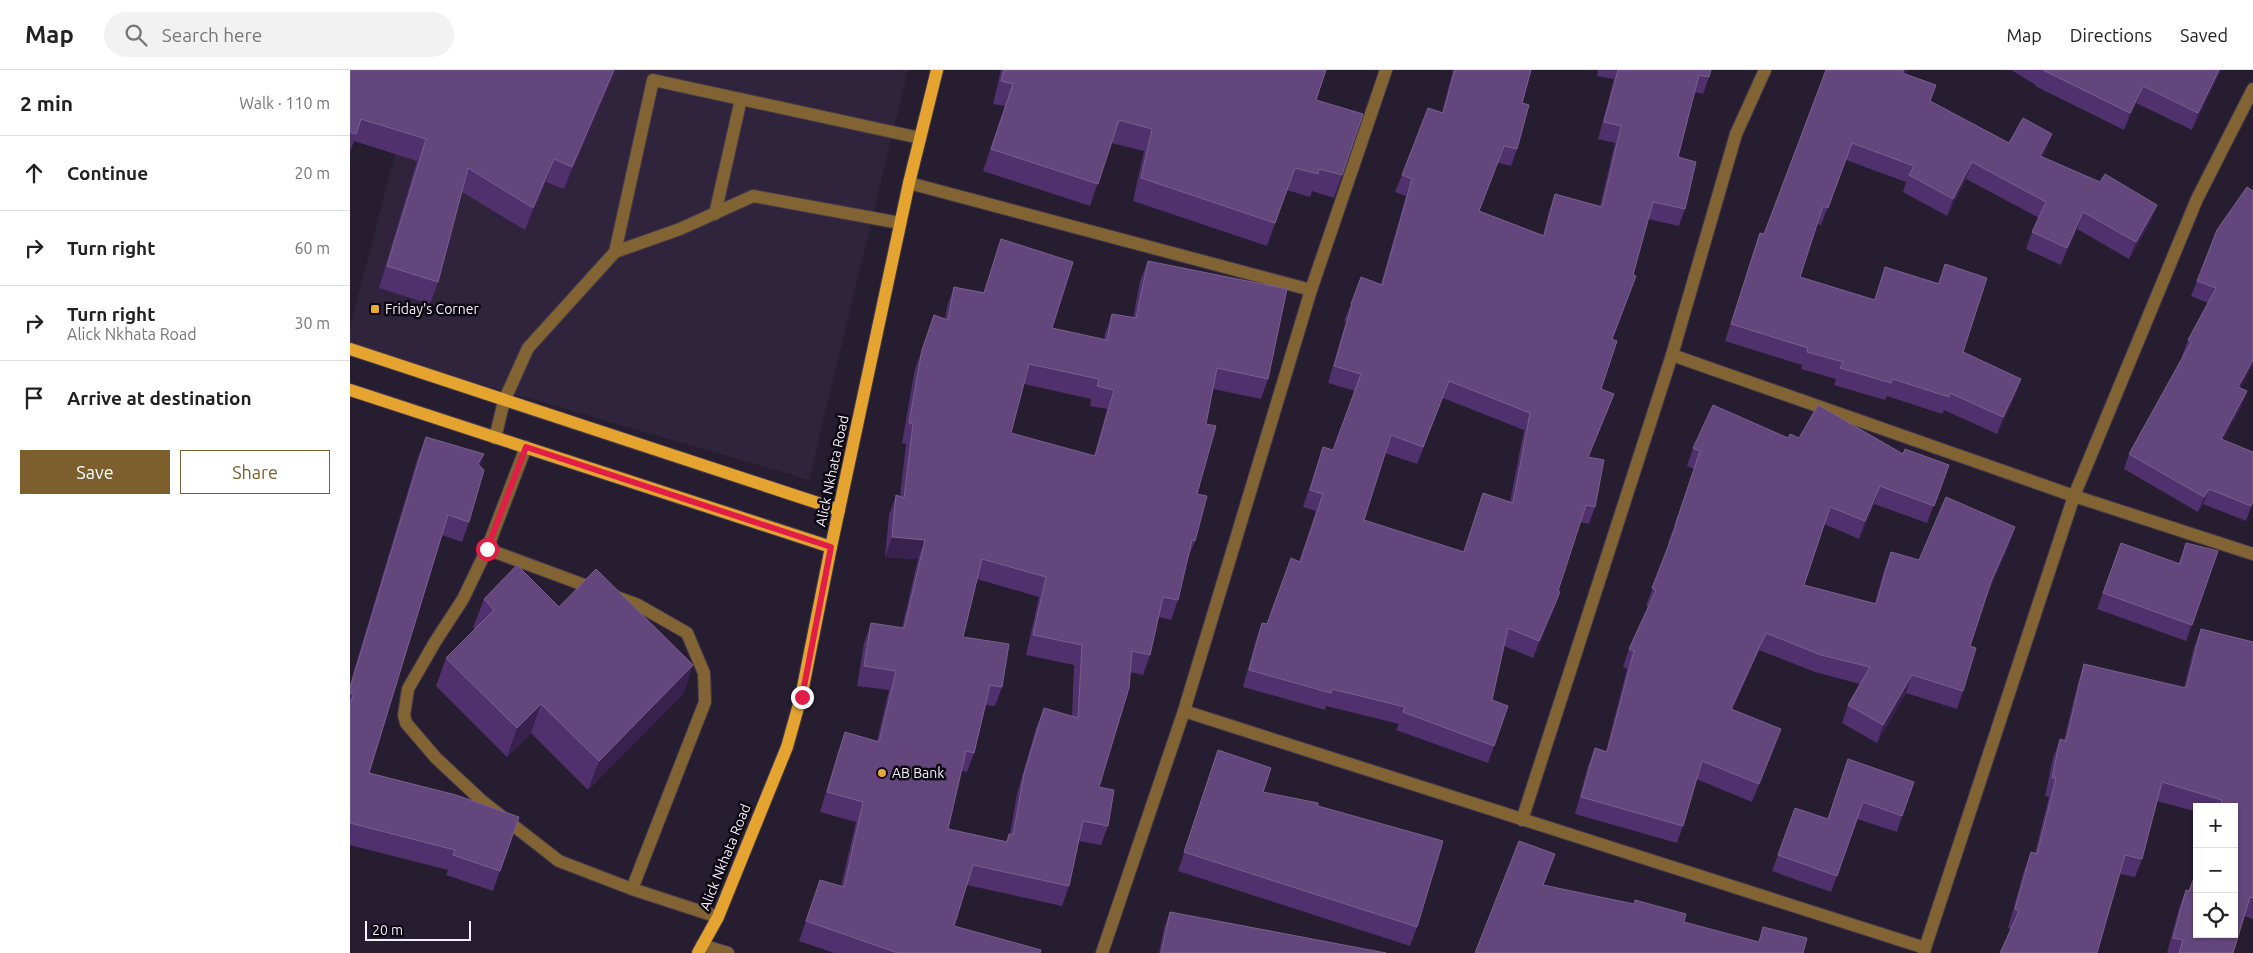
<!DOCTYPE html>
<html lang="en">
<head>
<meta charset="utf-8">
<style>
	body { margin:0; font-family:Ubuntu,sans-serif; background:#f2f2f2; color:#222 }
	.controls { position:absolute; right:15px; bottom:15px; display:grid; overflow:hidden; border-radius:0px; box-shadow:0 1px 4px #0004 }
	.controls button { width:45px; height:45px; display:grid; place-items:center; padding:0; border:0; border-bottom:1px solid #e0e0e0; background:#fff; color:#222; font:25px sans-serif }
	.scale { position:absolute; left:15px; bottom:12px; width:106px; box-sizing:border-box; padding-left:5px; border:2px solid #f5effc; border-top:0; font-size:14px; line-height:18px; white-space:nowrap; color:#f5effc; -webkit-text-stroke:4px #0d0912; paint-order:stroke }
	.stop { position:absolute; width:15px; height:15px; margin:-11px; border:4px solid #e11d48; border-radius:50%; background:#fff }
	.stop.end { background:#e11d48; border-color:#fff; box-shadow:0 1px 5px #0008 }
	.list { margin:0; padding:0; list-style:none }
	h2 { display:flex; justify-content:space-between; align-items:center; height:65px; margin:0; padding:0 20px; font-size:21px }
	h2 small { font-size:16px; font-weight:400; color:#767676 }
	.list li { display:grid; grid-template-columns:32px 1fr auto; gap:15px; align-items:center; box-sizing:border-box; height:75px; padding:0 20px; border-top:1px solid #e0e0e0 }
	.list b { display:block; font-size:19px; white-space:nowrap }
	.list p { margin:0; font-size:16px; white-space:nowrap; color:#767676 }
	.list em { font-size:16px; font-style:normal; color:#767676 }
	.actions { display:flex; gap:10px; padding:15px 20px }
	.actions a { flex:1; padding:11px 0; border:1px solid #7c5f2c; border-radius:0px; text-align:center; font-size:18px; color:#7c5f2c }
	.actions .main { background:#7c5f2c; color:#fff }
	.icon { flex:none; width:28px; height:28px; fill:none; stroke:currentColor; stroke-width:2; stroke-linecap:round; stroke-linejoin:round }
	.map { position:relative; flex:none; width:1903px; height:883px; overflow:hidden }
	header { display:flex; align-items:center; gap:30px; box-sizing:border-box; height:70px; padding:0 25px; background:#fff; border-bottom:1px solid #e0e0e0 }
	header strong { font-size:24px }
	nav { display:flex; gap:28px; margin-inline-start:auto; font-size:18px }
	.search { width:350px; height:45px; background:#f2f2f2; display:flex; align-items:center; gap:12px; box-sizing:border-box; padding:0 18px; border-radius:28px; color:#767676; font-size:19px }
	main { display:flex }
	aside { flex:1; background:#fff }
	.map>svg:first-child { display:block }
</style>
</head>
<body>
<header>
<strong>Map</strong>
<div class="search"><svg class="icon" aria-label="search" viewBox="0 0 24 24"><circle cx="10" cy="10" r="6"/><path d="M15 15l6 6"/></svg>Search here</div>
<nav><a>Map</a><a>Directions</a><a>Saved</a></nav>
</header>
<main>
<aside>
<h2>2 min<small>Walk · 110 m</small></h2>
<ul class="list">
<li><svg class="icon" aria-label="ahead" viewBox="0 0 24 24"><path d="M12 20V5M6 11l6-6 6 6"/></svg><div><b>Continue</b></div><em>20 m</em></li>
<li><svg class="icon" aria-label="right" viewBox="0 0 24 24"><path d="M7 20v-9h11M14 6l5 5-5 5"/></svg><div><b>Turn right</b></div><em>60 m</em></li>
<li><svg class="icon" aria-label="right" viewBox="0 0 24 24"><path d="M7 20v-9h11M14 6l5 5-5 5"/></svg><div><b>Turn right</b><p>Alick Nkhata Road</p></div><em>30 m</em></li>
<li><svg class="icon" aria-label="arrive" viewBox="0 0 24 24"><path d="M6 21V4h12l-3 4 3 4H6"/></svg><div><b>Arrive at destination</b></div></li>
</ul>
<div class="actions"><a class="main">Save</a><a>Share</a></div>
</aside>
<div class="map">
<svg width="1903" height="883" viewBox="0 0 1903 883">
	<rect width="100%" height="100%" fill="#261d30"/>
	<path fill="#30243d" d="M67,0h491l-99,410 -459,-134v-19z"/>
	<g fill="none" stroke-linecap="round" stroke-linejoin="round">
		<defs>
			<g id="minor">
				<path d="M559,113l402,107"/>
				<path d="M365,144l26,-115"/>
				<path d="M265,182l38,-172 267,58"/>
				<path d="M1322,285l402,141 179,58"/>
				<path d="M145,368l9,-37 24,-53 87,-96 65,-23 73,-33 147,27"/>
				<path d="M176,377l-39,102 -24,50 -28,43 -27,47 -4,26 2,8 30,35 46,43 77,60 73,28 86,28"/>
				<path d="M137,479l151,56 49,28 17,40 1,29 -73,187"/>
				<path d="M834,641l741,237 -1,5"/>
				<path d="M1172,750l150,-465 64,-221 29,-64"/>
				<path d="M352,875l26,8"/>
				<path d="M1575,878l149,-452 123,-297 56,-110"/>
				<path d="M752,883l82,-242 127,-421 75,-220"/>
			</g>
			<g id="major">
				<path d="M0,279l489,161"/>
				<path d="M0,320l481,157"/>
				<path d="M348,883l20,-36 47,-116 22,-54 14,-50 30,-150 78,-364 28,-113"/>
			</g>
		</defs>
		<use href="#minor" stroke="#433a4d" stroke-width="14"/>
		<use href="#major" stroke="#433a4d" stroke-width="14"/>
		<use href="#minor" stroke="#826333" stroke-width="12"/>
		<use href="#major" stroke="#e4a42f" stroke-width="12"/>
	</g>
	<g fill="#51316d" fill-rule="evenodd">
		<path d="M0,0h266l-52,119 -18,-7 -21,48 -63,-38 -24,90 -8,22 -51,-16 38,-127 -63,-20 -4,11z"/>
		<path d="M651,0h325l-10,30 26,75 -8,23 -22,-7 -2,6 -23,-7 -20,56 -134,-45 11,-50 -33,-8 -21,63 -107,-35 22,-65 -12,-2z"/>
		<path d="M1103,0h78l-9,33 -5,46 -6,17 -13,-3 -19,48 64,24 6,-24 6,-17 45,12 15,-63 -17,-4 16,-60 -17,-3 1,-6h113l-2,7 -6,17 -9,-2 -16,65 7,52 -6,17 -31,-7 -36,120 -11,50 13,5 -25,63 6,50 -6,17 -9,-2 -22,69 2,1 -6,17 -21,49 -29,-12 -12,54 16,6 -20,57 -92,-33 3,-6 -73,-18 -1,4 -82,-23 13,-47 6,-17 5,1 32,-62 17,-51 -13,-4 20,-60 10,3 22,-59 -27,-8 18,-62h-2l7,-17 30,-20 25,-88 -11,-4 7,-17 40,-63zM1093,328l81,32 -14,72 -27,-9 -20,59 -99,-32 21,-67 32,11z"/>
		<path d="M1476,0h82l-2,4 24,27 79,42 37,8 -3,6 57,25 57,23 -6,16 -22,38 -52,-30 -16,36 -35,-16 6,-17 7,-14 -73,-39 -19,37 -44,-24 3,-10 -60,-22 -25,65 -4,-1 -17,53 74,23 11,-33 53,16 7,-19 18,88 58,27 -6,17 -18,38 -53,-24 -2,4 -55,-18 -2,4 -51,-15 2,-6 -35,-10 1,-4 -77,-24 29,-91 6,-17 4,1z"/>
		<path d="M1661,0h210l-29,60 -56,-27 -12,27 -89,-44 1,-1z"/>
		<path d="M1903,121v173l-13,24 1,19 -18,33 30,12v50l-7,19 -43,-17 -5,8 -74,-43 5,-15 54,-98h-1l6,-16 20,-37 -17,-7 6,-15z"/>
		<path d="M651,169l51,89 52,12 1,-6 7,-20 21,4 7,-37 8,-20 120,118 -7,20 -48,-10 -7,35 -9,70 -2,47 -7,17 -10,42 -7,20 -12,-3 -9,38 -7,20 -13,-3 -31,115 9,39 -7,19 -22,-4 -10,45 -7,20 -95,-21 -13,41 86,27h-206l-35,-12 21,-61 21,6 15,-64 -36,-10 18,-60 7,-20 32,9 12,-51 -32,-4 7,-43 7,-20 31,5 16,-69 -33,-2 4,-42 7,-20 4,1 6,-52 -4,-1 13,-74 19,-54 11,4 2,-12 7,-20 30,5zM674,314l67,15 -1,7 17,3 -13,47 -83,-23zM627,509l62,18 -13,58 48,10 -2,52 -28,-9 -8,20 -19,66 -7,40 -4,7 -58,-12 13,-58 6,1 7,-19 12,-48 9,1 7,-19 -39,-50z"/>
		<path d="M76,367l54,29 -11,56 -7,20 -20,-7 -73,238 150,44 -26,74 -47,-16 2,-5 -98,-25v-161l68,-227z"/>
		<path d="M1438,368h11l104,16 46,11 -22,58 -53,-19 -15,35 -35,-15 -20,61 71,18 9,-33 7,-18 28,8 90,-15 -22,50 -17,51 -7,45 -6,18 -51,-16 -29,50 -35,-20 6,-18 12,-21 -45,-12 -56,-22 -27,60 42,36 -22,56 -56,-23 -13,47 -6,17 -102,-29 13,-48 7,-18 11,3 21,-82 -4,-2 6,-18 20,-42 -3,-1 23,-62 -1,-1 26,-74 -7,-3 6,-18z"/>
		<path d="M1771,473l57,21 8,-21 32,8 -32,90 -89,-32z"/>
		<path d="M134,529l75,8 134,58 -10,29 -95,96 -57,-57 -24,24 -71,-71 10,-28 29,-29 -2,-1z"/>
		<path d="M1851,559l52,13v277l-9,-3 -11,37h-66l12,-45 7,-18 3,1 45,-84h-37v5l-40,-11 -15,58 -7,18 -15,-3 -109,55 -3,-1 16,-57 7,-19 4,1 14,-56 -4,-1 8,-38 7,-19 4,1 14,-57 6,-19 100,24 10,-41z"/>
		<path d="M868,680l45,42 55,14 99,121 -7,19 -232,-75z"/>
		<path d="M1498,689l54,57 -5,16 -40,-13 -26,73 -59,-21 23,-63 33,11z"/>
		<path d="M820,842l216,41h-227l5,-25z"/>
	</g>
	<g fill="#39214e">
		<path d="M264,0h2l-52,119 8,-22z"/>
		<path d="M1554,0h4l-12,20 6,-17z"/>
		<path d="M1869,0h2l-29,60 6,-17z"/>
		<path d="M1793,16l-7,17 -12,27 6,-17z"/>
		<path d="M1702,64l-6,17 -12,22 6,-17z"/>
		<path d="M204,89l-8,23 -21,48 8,-22z"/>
		<path d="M1622,92l-6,17 -19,37 6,-17z"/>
		<path d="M1807,135l-6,16 -22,38 7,-17z"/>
		<path d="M1733,142l-6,17 -16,36 6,-17z"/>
		<path d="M1903,290v4l-20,38 5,-15z"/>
		<path d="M1671,309l-6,17 -18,38 6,-17z"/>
		<path d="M1897,321l-6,16 -26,48 6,-16z"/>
		<path d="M1264,324l-6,17 -26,63 6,-17z"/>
		<path d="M134,384l-7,20 1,-10z"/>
		<path d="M1530,416l-6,18 -15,35 6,-18z"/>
		<path d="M1859,419l-6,15 -5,8 6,-15z"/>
		<path d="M1665,457l-6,18 -24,55 6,-18z"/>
		<path d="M542,467l33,3 -7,19 -33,-2z"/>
		<path d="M1210,522l-6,17 -21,49 6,-17z"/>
		<path d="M1416,563l-7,17 -35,77 7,-18z"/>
		<path d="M343,595l-10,29 -95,96 11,-29z"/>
		<path d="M1562,605l-6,18 -29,50 6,-18z"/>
		<path d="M191,634l-10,29 -24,24 10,-29z"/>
	</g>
	<g fill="#63467c" stroke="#7a6090" fill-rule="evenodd">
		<path d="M0,0h264l-42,97 -18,-8 -21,49 -65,-40 -30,114 -51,-16 39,-127 -65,-20 -5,15 -6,-2z"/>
		<path d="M654,0h322l-10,30 47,14 -21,61 -23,-6 -1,5 -23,-6 -20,55 -134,-45 11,-49 -33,-9 -21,64 -107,-35 22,-65 -12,-3z"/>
		<path d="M1105,0h76l-9,33 7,2 -12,44 -13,-3 -25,65 65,25 11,-42 47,13 19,-81 -17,-4 14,-52h93l-2,7 -10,-2 -21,82 18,5 -11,47 -32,-7 -20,73 3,1 -24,63 5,2 -16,48 13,5 -26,63 16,3 -9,47 -9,-2 -28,86 2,1 -21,49 -31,-13 -16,72 16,6 -14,40 -91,-34 2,-5 -73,-18 -1,4 -82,-23 13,-47 5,1 24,-66 9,4 23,-68 -13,-4 13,-43 10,3 28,-76 -27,-8 18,-62h-1l10,-27 21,8 30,-106 -10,-4 26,-67 15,5zM1099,311l81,32 -17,90 -30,-10 -19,59 -100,-32 27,-85 32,12z"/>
		<path d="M1476,0h78l-2,3 34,12 -6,16 79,42 14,-25 29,16 -12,22 60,26 5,-8 52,31 -21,37 -53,-30 -16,36 -35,-16 14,-30 -74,-40 -19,37 -44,-24 5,-9 -62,-23 -24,65 -5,-2 -23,71 75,23 10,-33 54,17 6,-20 42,14 -24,74 58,27 -18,38 -53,-24 -1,4 -56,-18 -2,4 -51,-15 3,-6 -36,-10 1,-4 -77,-24 29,-91 4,1z"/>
		<path d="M1693,0h176l-21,43 -55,-27 -13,27z"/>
		<path d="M1897,117l6,4v169l-15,27 9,4 -26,48 32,13v49l-2,5 -42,-17 -5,8 -75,-43 62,-112 -3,-2 28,-52 -19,-7 20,-51z"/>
		<path d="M651,169l72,23 -21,66 55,12 5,-26 24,4 12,-57 139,28 -19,90 -51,-11 -11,56 10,2 -19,68 10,2 -12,45 -3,-1 -14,60 -15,-3 -13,58 -18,-4 -3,37 -30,99 15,3 -6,36 -25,-5 -14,65 -96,-21 -19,61 87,24 -1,3h-142l-92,-32 14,-41 24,7 19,-85 -36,-10 18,-60 34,10 17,-71 -32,-5 7,-43 33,5 21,-88 -33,-3 4,-42 8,3 9,-74 -4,-1 13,-73 12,-35 14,5 6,-33 30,6zM679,294l70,15 -2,7 17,4 -19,66 -84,-23zM632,489l64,18 -13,58 49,10 -4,73 -34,-10 -20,66 -11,61 -4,-1 -2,8 -59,-13 18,-78 8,2 16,-68 12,2 7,-43 -46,-7z"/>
		<path d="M1363,335l75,33 2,-4 9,4 19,-33 85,49 2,-5 44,16 -15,41 -54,-20 -15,35 -35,-14 -26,78 72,19 15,-52 28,8 27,-63 69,30 -24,55 -21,64 6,2 -13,43 -51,-16 -29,50 -35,-20 22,-38 -49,-12 -55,-22 -35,76 50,20 -22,55 -57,-23 -19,65 -102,-29 14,-49 12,4 27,-101 -5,-2 27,-59 -4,-2 24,-62h-1l25,-75 -7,-3z"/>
		<path d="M76,367l58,17 -6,10 6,6 -15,52 -21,-7 -79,258 87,22 63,22 -19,54 -47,-16 2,-5 -105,-27v-120l4,-9 -4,-1v-5z"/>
		<path d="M1771,473l59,21 6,-21 32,8 -26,74 -89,-32z"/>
		<path d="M167,495l42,42 37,-38 97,96 -94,96 -58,-57 -24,24 -71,-70 48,-48 -10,-11z"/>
		<path d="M1851,559l52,13v256l-3,-1 -17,56h-54l4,-13 -10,-2 13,-48 3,1 8,-21v64h37v-127h-14l2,-7 -60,-18 -20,77 -17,-4 -28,98h-97l19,-42 -4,-2 16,-57 6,2 19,-76h-4l8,-39 6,2 18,-77 102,24z"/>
		<path d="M868,680l53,18 -8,24 55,11v3l125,35 -26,86 -233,-75z"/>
		<path d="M1498,689l66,23 -12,34 -39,-14 -26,74 -59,-21 17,-47 33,11z"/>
		<path d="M1169,771l36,13 -12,31 91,19 1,-4 51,14 -2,8 75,20 4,-15 44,11 -4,15h-328z"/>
		<path d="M820,842l216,41h-225z"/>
	</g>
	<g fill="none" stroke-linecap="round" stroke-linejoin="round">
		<path stroke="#e11d48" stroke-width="6" d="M137,479l39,-102 305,100 -29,150"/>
	</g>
	<g fill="#eaaa39" stroke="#0d0912" stroke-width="2">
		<rect x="20" y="234" width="10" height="10" rx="2.5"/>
		<circle cx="532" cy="703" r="5"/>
	</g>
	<g text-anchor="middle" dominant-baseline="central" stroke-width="5" stroke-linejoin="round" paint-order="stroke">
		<g font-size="14" fill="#f5effc" stroke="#0d0912" text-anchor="start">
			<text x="35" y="239">Friday's Corner</text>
			<text x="542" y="703">AB Bank</text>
		</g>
		<g font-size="14" fill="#f5effc" stroke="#0d0912">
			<text transform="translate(482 401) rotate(-78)">Alick Nkhata Road</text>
			<text transform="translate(375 787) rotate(-68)">Alick Nkhata Road</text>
		</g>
	</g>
</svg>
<div class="controls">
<button>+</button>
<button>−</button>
<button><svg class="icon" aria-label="locate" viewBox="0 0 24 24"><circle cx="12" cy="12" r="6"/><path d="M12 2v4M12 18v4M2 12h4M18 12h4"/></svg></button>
</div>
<div class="scale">20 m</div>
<div class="stop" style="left:137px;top:479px"></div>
<div class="stop end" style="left:452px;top:627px"></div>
</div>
</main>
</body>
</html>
